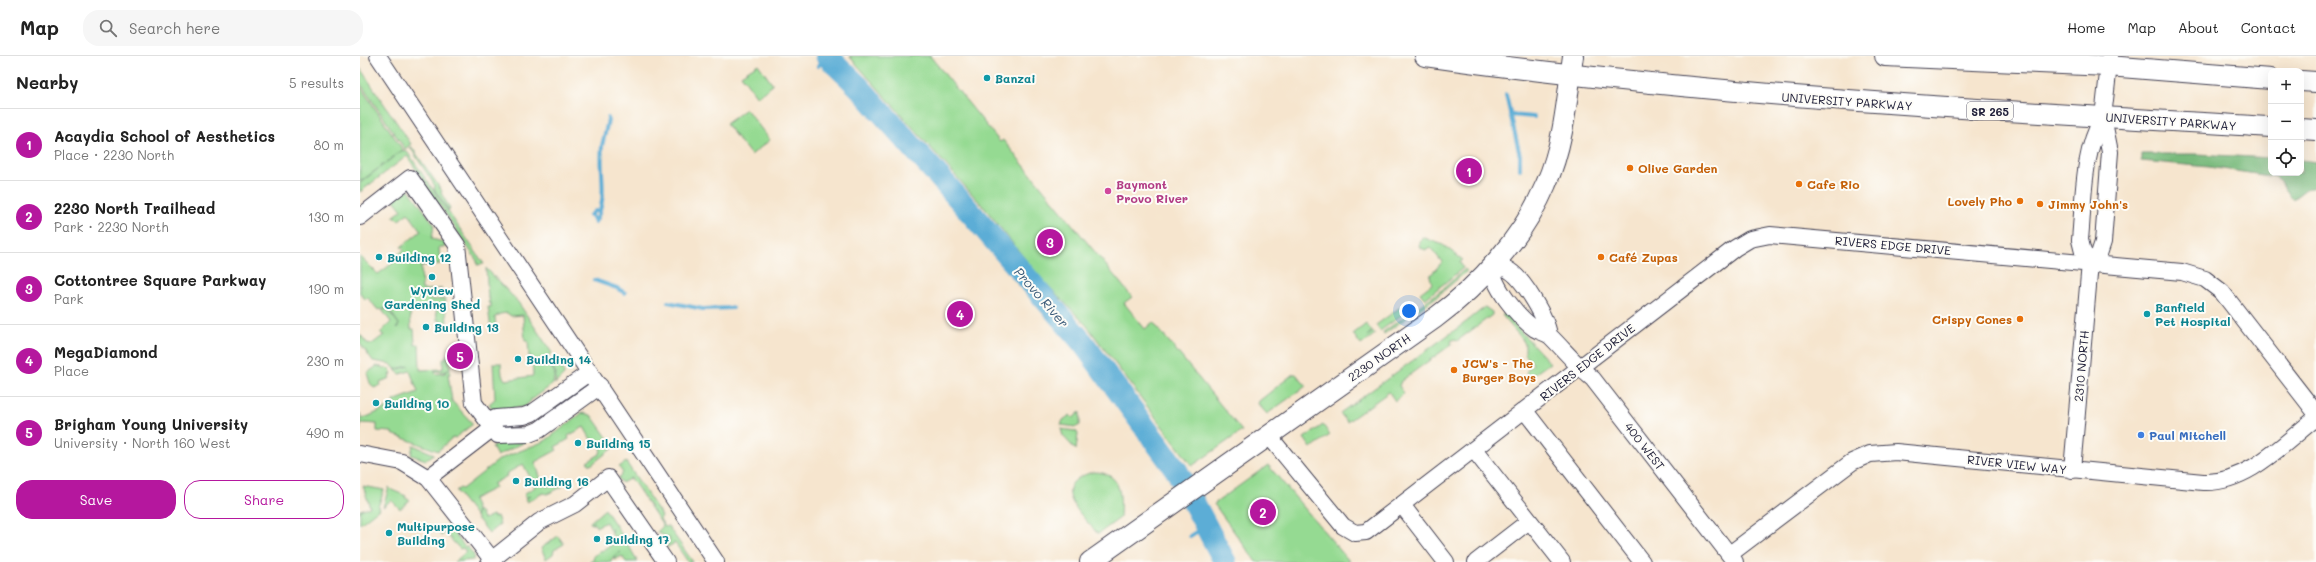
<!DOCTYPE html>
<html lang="en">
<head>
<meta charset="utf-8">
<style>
	body { margin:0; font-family:Mali,sans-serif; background:#f6f6f6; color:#222 }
	.controls { position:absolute; right:12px; top:12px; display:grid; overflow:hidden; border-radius:8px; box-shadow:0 4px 16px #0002 }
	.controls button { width:36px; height:36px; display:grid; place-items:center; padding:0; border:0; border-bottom:1px solid #e0e0e0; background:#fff; color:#222; font:20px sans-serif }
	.you { position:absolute; left:1049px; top:255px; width:14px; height:14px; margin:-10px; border:3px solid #fff; border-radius:50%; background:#1a73e8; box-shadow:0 0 0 6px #1a73e833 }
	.badge { display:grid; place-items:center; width:26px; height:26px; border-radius:50%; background:#b5179e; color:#fff; font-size:13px; font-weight:700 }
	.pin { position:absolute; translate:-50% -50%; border:2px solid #fff; box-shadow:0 1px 4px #0006 }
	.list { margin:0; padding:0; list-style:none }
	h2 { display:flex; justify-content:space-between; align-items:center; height:52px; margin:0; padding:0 16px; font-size:17px }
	h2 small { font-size:13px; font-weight:400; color:#767676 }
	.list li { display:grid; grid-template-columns:26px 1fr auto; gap:12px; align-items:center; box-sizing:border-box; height:72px; padding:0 16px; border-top:1px solid #e0e0e0 }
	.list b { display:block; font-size:15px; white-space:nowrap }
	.list p { margin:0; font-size:13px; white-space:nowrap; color:#767676 }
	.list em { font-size:13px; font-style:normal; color:#767676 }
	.actions { display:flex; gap:8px; padding:12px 16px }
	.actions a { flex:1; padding:9px 0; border:1px solid #b5179e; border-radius:16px; text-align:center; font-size:14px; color:#b5179e }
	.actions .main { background:#b5179e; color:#fff }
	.icon { flex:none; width:22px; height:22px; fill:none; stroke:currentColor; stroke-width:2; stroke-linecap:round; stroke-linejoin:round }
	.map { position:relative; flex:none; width:1956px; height:506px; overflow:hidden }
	header { display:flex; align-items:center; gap:24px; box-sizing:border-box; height:56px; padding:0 20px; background:#fff; border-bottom:1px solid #e0e0e0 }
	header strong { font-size:19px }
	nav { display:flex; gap:22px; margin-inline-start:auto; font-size:14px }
	.search { width:280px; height:36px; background:#f6f6f6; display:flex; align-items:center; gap:10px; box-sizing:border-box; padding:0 14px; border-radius:16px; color:#767676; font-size:15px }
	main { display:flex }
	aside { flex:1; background:#fff }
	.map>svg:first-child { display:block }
</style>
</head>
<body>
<header>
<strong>Map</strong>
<div class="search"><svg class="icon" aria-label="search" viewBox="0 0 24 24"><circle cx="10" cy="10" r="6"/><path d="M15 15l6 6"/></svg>Search here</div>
<nav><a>Home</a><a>Map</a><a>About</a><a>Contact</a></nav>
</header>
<main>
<aside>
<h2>Nearby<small>5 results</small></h2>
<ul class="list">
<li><span class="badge">1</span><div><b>Acaydia School of Aesthetics</b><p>Place · 2230 North</p></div><em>80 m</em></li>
<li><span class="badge">2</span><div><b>2230 North Trailhead</b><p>Park · 2230 North</p></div><em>130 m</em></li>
<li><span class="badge">3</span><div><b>Cottontree Square Parkway</b><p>Park</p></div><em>190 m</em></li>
<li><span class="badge">4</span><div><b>MegaDiamond</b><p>Place</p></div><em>230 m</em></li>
<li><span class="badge">5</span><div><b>Brigham Young University</b><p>University · North 160 West</p></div><em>490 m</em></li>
</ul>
<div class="actions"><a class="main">Save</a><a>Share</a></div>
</aside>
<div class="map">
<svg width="1956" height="506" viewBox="0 0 1956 506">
	<rect width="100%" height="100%" fill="#fdfcf7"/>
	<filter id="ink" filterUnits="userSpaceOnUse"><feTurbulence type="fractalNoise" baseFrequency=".025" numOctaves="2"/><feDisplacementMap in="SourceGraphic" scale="8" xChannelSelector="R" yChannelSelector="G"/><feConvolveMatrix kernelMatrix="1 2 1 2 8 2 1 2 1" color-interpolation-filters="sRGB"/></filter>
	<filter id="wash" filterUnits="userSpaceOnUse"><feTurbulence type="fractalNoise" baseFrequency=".012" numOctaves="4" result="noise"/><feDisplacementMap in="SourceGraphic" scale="16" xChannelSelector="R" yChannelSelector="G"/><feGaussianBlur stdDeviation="0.9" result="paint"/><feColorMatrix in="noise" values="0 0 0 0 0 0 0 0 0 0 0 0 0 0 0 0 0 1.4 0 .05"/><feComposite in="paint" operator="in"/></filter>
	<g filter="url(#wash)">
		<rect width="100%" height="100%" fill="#f6e5ce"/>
		<g fill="#95da92" stroke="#5c7e66">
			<path d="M489,0h81l70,86 3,-2 129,157 -8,6 21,26 8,-7 89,109 -50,35 -105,-140 -50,-52 -50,-63z"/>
			<path d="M398,8l15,21 -16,12 -16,-22z"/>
			<path d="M0,12l51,76 -6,5 -45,-66z"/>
			<path d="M0,30l43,64 -43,32z"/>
			<path d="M386,53l24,31 -19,15 -25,-31z"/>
			<path d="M51,90l31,45 -1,2 9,15 -1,3 -15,-22 1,-3 -25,-39z"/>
			<path d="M46,94l78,114 -7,1v-4l-70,-105 -47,36v-9l41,-32z"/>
			<path d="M45,134h4l25,34 -2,15 15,4 -2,4h-6l1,17 -19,2 1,24 20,-1 -12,2v9l15,-1 2,23 -7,1v-3h-3l-1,-11 -26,1 1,19h3l1,16 4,-1 1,26 23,-1v-10h3v-4l3,1 1,12 -5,4 -11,-1 2,3 9,-1 5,-5v6h-2l4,27 21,23 -18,14 -2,-1 -15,14 -46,-17v-2l-15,-1v-7l-16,-1 -1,7v-17l2,6 32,-14 -1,-4 25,-9 -8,-21 -10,3 -5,-4 14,-4 -14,3 -4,-5 -18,-3 -13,-18v-9l7,9 5,1 12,-9 -4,-2 11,-11 -9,-12 5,-1 12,15 -2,4 2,-4 -11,-16 -10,2 -10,-12 -3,1 -5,-6v-37l18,18 15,-11 -2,-3 13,-10 -3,-3 20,-16 -13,-18 -9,7 -6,-3 9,-7 -8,-10z"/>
			<path d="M1062,181l21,8 20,15 -3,2 3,6 -38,31 -5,-6 12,-9 -2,-8 12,-14 -12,-15 -5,3 -6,-4z"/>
			<path d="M126,212l32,34 34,51 -7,5 10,15 -2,11 -20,15h-2v2l-7,6 -30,3 -5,-6 6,-5 -2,-36h8l1,12 3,5 28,-4 -1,-19h-3l-1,-16h-3l-2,-26 -12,1 -4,-3 -7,1 -5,3 1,14 -5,-1 -3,-23h3v-4h-3l2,-4 -2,-1z"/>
			<path d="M1105,213l2,2 -32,27 -51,36 -1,-2 60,-43z"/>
			<path d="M1046,247l4,6 -30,22 -4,-6z"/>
			<path d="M1125,251l7,5v3l-35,26 -2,-2 -4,2 1,3 -51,37 -2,5 5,7 -9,8 -6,-9 -42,30 -7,-9 126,-91z"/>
			<path d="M1147,257l6,10 37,40 -20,14 -4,-5 7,-8 -8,-10v-10l-3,-5 -20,-24z"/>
			<path d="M1006,268l6,7 -5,5 6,-4 2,2 -14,11 -8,-11z"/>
			<path d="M196,301l7,11 1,7 -9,9 1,-11 -7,-10z"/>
			<path d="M17,310l13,3 2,5 -3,1 1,3 -10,4 1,3 -7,3 -4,-5 -3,-10z"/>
			<path d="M933,318h3l10,12 -39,28 -9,-10 1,-3z"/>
			<path d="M720,356v13l-4,2 -15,-2 2,-5 7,-5 3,3z"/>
			<path d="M222,357l9,2 23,32 -23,18 -4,-3 13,-8 1,-6 -4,-6 -5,-1 -8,-14 -16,9 1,3 -14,8 2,3 -22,12 8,23 5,1 11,-6 3,7 -15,7 -4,-1 -16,9 -2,-3 5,-3 -5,2v-5l10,-6 -3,-7h3l-4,-1 -8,-15 -17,10 1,2 -14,8 2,4 -22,11 4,11 -1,6 -20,-25 4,-3 2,1 38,-30 45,-18z"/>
			<path d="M963,369l7,10 -19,13 -7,-10z"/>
			<path d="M701,373l15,2 2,3 -2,16 -13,-14z"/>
			<path d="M167,385l-30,15 -5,-9 7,-4z"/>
			<path d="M53,389l21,9 -8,6 -15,-5z"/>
			<path d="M266,406l36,54 -2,3 5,8 3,-1 25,36h-5l-13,-19 -9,5 4,-9 -13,-7 6,-6 -32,-48 -9,5 -4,-5 5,-5 -4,-6z"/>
			<path d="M908,409l82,97h-94l-42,-58z"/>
			<path d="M733,416c30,0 28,24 27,46l-22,16c-18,-21 -51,-49 -5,-62z"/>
			<path d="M3,430l21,4 -6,17 1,2 -19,15v-14l10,-3z"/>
			<path d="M29,431l3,3 14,6 -1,2 5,2 -10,9 -9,-9 -8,7z"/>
			<path d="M245,453l19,29v4l2,-1 12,21h-12l-4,-6 -8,4 1,-4 6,-4 -7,4 -4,6h-21l5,-3 -1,-3 24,-14 -6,-10 1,-4 -1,4 -5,-10 -10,5 -1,-3h-3l3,-3 -4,3 -1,-2z"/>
			<path d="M118,454l6,9 9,-4 1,2 3,-1 3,8 -11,9 -13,-16z"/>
			<path d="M86,473l3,4 3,-2 13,16 2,-1 7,9 -1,5 -19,2 12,-10 -3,-4 -3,1 -15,-16 -4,3 -2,-2z"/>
			<path d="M198,480l6,8 -10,6 -1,4 -7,5 -5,-11z"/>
		</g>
		<path fill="#78ba7c" stroke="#4d6e5c" d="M1781,98h56l74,4v15h30v-13l15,2v25l-10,2 -13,10 -17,-22 -67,-10 -68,-6z"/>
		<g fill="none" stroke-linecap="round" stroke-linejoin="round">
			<g stroke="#5badd6" stroke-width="4">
				<path d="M458,10l9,-10"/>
				<path d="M1146,39l14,61v13"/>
				<path d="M1150,59l24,2"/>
				<path d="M230,159l5,-4h5"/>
				<path d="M232,159l3,7c14,-23 4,-51 7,-76 2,-10 5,-18 6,-28"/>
				<path d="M234,224l23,8 8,5"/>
				<path d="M308,246l35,7 30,-1"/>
				<path d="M830,480l17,-11"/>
			</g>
			<path stroke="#5badd6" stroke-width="23" d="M467,0l32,31 99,111 125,145 94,128 48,91"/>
		</g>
	</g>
	<g filter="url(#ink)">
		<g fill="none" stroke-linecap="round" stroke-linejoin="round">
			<defs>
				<g id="minor">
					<path d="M18,0l338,506"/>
					<path d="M0,161l50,-39 47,67 17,158 24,32 31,-1 10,-4 61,-44"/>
					<path d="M1730,207l9,-9 4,-12 7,-90 -7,-35 7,-61"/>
					<path d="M1189,279c-2,-16 -25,-55 -39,-64 -5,-4 -12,-4 -18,-5 0,20 26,51 43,63 5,3 12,4 16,8 14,14 26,29 42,42l142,183"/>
					<path d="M1165,355l117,151"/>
					<path d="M909,380l74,90 12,7 11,-1 369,-284 15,-9 20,-4 412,37 23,7 17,13 94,121"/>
					<path d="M1114,394l88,112"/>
					<path d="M0,398l42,8 26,16 66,84"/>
					<path d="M1712,414l18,-207 -7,-11 -3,-12c4,-42 2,-86 23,-123"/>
					<path d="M68,422l65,-50 3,-10 28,-2 8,-3 58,-41"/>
					<path d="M1042,449l44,57"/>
					<path d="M1370,498l122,-92 18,-8 26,-2 307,30c44,2 81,-39 113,-64"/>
					<path d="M129,506l50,-40 36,-18 33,-26 58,84"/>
					<path d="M1116,506l53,-41"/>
				</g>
				<g id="major">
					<path d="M1065,0c281,40 563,54 846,71"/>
					<path d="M1525,0l223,10 163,13"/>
					<path d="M1941,25l15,1"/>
					<path d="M1941,73l15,1"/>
					<path d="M730,506l345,-244c45,-33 89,-82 111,-134 18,-40 21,-86 27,-128"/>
				</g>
			</defs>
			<use href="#minor" stroke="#423f51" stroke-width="18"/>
			<use href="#major" stroke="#423f51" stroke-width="22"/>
			<use href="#minor" stroke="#fff" stroke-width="16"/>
			<use href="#major" stroke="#fff" stroke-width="20"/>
		</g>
	</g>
	<g fill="#0f9aa8" stroke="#fdfcf7" stroke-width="1.5">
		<circle cx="627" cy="22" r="4"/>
		<circle cx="19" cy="201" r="4"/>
		<circle cx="72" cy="221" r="4"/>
		<circle cx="1787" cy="258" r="4"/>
		<circle cx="66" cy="271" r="4"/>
		<circle cx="158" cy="303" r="4"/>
		<circle cx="16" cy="347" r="4"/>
		<circle cx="218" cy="387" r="4"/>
		<circle cx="156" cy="425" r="4"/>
		<circle cx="29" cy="477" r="4"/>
		<circle cx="237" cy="483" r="4"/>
	</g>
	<g fill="#e8710a" stroke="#fdfcf7" stroke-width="1.5">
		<circle cx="1270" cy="112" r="4"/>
		<circle cx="1439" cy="128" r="4"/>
		<circle cx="1660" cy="145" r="4"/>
		<circle cx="1680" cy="148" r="4"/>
		<circle cx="1241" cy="201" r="4"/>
		<circle cx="1660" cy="263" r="4"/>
		<circle cx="1094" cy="314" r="4"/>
	</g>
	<circle fill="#d1479c" stroke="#fdfcf7" stroke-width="1.5" cx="748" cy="135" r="4"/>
	<circle fill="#3f7fe0" stroke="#fdfcf7" stroke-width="1.5" cx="1781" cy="379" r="4"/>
	<g text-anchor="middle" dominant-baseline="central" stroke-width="4" stroke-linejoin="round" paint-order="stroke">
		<rect fill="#fdfcf7" stroke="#646373" stroke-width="1" x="1607" y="46" width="46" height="18" rx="3"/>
		<g font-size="11" font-weight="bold" fill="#22223b">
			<text x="1630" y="55">SR 265</text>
		</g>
		<g font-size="12" font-weight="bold" fill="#0d838f" stroke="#fdfcf7" text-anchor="start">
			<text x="635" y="22">Banzai</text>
			<text x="27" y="201">Building 12</text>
			<text x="72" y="234" text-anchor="middle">Wyview<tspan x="72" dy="14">Gardening Shed</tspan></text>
			<text x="1795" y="251">Banfield<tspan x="1795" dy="14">Pet Hospital</tspan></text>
			<text x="74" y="271">Building 13</text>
			<text x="166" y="303">Building 14</text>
			<text x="24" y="347">Building 10</text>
			<text x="226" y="387">Building 15</text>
			<text x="164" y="425">Building 16</text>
			<text x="37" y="470">Multipurpose<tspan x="37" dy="14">Building</tspan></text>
			<text x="245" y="483">Building 17</text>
		</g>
		<g font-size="12" fill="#22223b" stroke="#fdfcf7">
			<text transform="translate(1487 45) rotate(4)">UNIVERSITY PARKWAY</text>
			<text transform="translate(1811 65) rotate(4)">UNIVERSITY PARKWAY</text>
			<text transform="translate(1533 189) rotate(5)">RIVERS EDGE DRIVE</text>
			<text transform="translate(1019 301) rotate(-35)">2230 NORTH</text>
			<text transform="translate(1227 306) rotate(-38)">RIVERS EDGE DRIVE</text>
			<text transform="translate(1721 310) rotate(-85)">2310 NORTH</text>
			<text transform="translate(1285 390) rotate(52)">400 WEST</text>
			<text transform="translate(1657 408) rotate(6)">RIVER VIEW WAY</text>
		</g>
		<g font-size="12" font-weight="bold" fill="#c56008" stroke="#fdfcf7" text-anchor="start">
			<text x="1278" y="112">Olive Garden</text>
			<text x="1447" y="128">Cafe Rio</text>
			<text x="1652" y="145" text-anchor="end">Lovely Pho</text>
			<text x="1688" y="148">Jimmy John's</text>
			<text x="1249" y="201">Café Zupas</text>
			<text x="1652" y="263" text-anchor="end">Crispy Cones</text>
			<text x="1102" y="307">JCW's - The<tspan x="1102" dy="14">Burger Boys</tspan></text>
		</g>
		<g font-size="12" font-weight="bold" fill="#b23c85" stroke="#fdfcf7" text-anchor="start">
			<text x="756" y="128">Baymont<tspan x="756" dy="14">Provo River</tspan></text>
		</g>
		<g font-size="12" font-weight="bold" fill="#366cbe" stroke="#fdfcf7" text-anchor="start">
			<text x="1789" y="379">Paul Mitchell</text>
		</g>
		<g font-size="13" font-style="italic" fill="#395a79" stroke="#fdfcf7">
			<text transform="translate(682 241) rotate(49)">Provo River</text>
		</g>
	</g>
</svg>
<div class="controls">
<button>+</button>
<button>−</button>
<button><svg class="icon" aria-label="locate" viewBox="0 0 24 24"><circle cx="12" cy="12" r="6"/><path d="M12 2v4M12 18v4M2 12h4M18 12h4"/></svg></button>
</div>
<div class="you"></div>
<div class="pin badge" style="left:1109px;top:115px">1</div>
<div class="pin badge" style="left:903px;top:456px">2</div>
<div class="pin badge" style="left:690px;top:186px">3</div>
<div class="pin badge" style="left:600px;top:258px">4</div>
<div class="pin badge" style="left:100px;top:300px">5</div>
</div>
</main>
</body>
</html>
